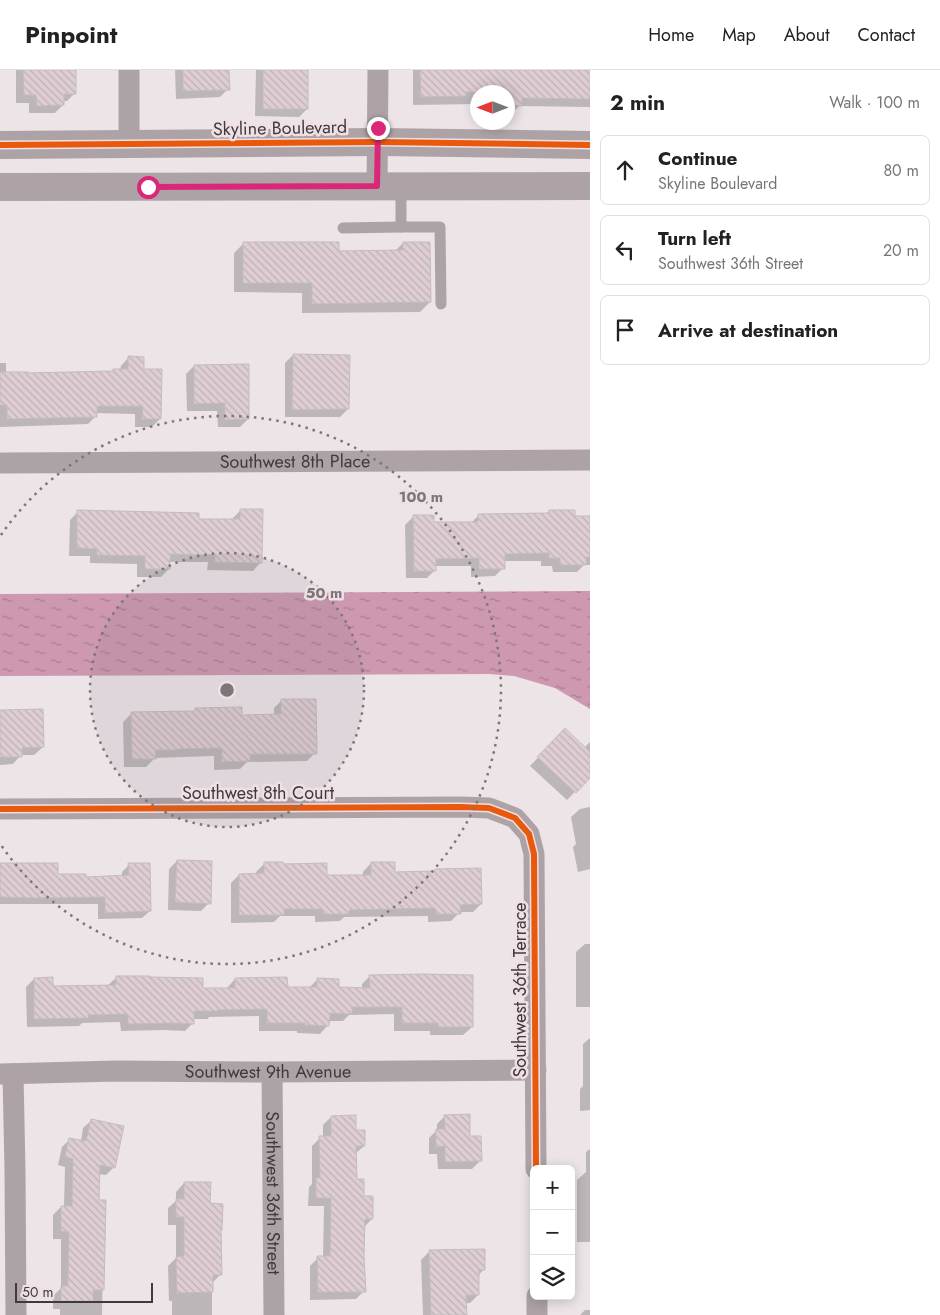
<!DOCTYPE html>
<html lang="en">
<head>
<meta charset="utf-8">
<style>
	body { margin:0; font-family:Jost,sans-serif; background:#f6f6f6; color:#222 }
	.controls { position:absolute; right:15px; bottom:15px; display:grid; overflow:hidden; border-radius:8px; box-shadow:0 2px 12px #0003 }
	.controls button { width:45px; height:45px; display:grid; place-items:center; padding:0; border:0; border-bottom:1px solid #e0e0e0; background:#fff; color:#222; font:25px sans-serif }
	.compass { position:absolute; left:470px; top:15px; width:45px; height:45px; border-radius:50%; background:#fff; box-shadow:0 2px 12px #0003; rotate:270deg }
	.scale { position:absolute; left:15px; bottom:12px; width:138px; box-sizing:border-box; padding-left:5px; border:2px solid #403a3c; border-top:0; font-size:14px; line-height:18px; white-space:nowrap; color:#403a3c; -webkit-text-stroke:4px #efe0e6; paint-order:stroke }
	.stop { position:absolute; width:15px; height:15px; margin:-11px; border:4px solid #db2777; border-radius:50%; background:#fff }
	.stop.end { background:#db2777; border-color:#fff; box-shadow:0 1px 5px #0008 }
	.list { margin:0; padding:0; list-style:none }
	h2 { display:flex; justify-content:space-between; align-items:center; height:65px; margin:0; padding:0 20px; font-size:21px }
	h2 small { font-size:16px; font-weight:400; color:#767676 }
	.list li { display:grid; grid-template-columns:32px 1fr auto; gap:15px; align-items:center; box-sizing:border-box; height:70px; margin:0 10px 10px; padding:0 10px; border:1px solid #e0e0e0; border-radius:8px }
	.list b { display:block; font-size:19px; white-space:nowrap }
	.list p { margin:0; font-size:16px; white-space:nowrap; color:#767676 }
	.list em { font-size:16px; font-style:normal; color:#767676 }
	.icon { flex:none; width:28px; height:28px; fill:none; stroke:currentColor; stroke-width:2; stroke-linecap:round; stroke-linejoin:round }
	.map { position:relative; flex:none; width:590px; height:1245px; overflow:hidden }
	header { display:flex; align-items:center; gap:30px; box-sizing:border-box; height:70px; padding:0 25px; background:#fff; border-bottom:1px solid #e0e0e0 }
	header strong { font-size:24px }
	nav { display:flex; gap:28px; margin-inline-start:auto; font-size:18px }
	main { display:flex }
	aside { flex:1; background:#fff }
	.map>svg:first-child { display:block }
</style>
</head>
<body>
<header>
<strong>Pinpoint</strong>
<nav><a>Home</a><a>Map</a><a>About</a><a>Contact</a></nav>
</header>
<main>
<div class="map">
<svg width="590" height="1245" viewBox="0 0 590 1245">
	<defs>
		<pattern id="water-ripples" width="26" height="14" patternUnits="userSpaceOnUse" patternTransform="scale(1.25)"><rect width="26" height="14" fill="#cd98b0"/><path d="M2 4q2-2 4 0t4 0M15 11q2-2 4 0t4 0" fill="none" stroke="#a87d90"/></pattern>
		<pattern id="building-back-hatch" width="6" height="6" patternUnits="userSpaceOnUse" patternTransform="scale(1.25)"><rect width="6" height="6" fill="#decdd3"/><path d="M-1 5l2 2M0 0l6 6M5-1l2 2" fill="none" stroke="#c0b1b6"/></pattern>
	</defs>
	<rect width="100%" height="100%" fill="#ece4e7"/>
	<path fill="url(#water-ripples)" d="M590,521v118l-35,-21 -41,-12 -25,-2 -489,2v-82z"/>
	<g fill="#0003">
		<path d="M16,0h59v23l-8,8h-4v4l-8,8h-26v-10h-13z"/>
		<path d="M175,0h53v19l-8,8 -44,2z"/>
		<path d="M256,0h51v39l-8,8 -44,-1z"/>
		<path d="M413,0h177v37l-71,-1 -7,7h-4v-21h-30v12l-65,1z"/>
		<path d="M244,173l93,9 58,-1 8,-8 27,59 -10,10 -118,1v-20l-68,-1v-39z"/>
		<path d="M293,285l55,54 -8,8h-55v-54z"/>
		<path d="M129,287l14,13 17,49 -8,8h-17v-13l-39,-1v3l-8,8 -88,3v-64h6v10l106,-1 2,-2h6l1,-4z"/>
		<path d="M194,296l54,53 -8,8h-22l-1,-16h-30l-1,-37z"/>
		<path d="M241,440l20,52 -8,9 -46,-1 1,-8h-39v7l-8,8h-24v-13l-47,-1v-7h-21l1,-36 8,-8 119,8h36v-2z"/>
		<path d="M549,441l25,6h16v48h-6l-7,7h-24l-1,-6h-11v-5h-38v7l-8,8 -24,1v-11h-36v4l-8,8h-21l-1,-53 8,-8 20,7 38,-1 8,-8 67,-1z"/>
		<path d="M282,630l33,53 -8,8 -60,1 -7,7 -26,1v-14l-59,2 -9,9h-22l-1,-45 9,-9 61,-1 3,-2 45,6h33v-8z"/>
		<path d="M0,641l43,36 -9,8h-13l-8,9 -13,1z"/>
		<path d="M557,668l27,10 6,-6v34l-23,24 -37,-34z"/>
		<path d="M590,737v62l-12,3 -5,-25 3,-3 -5,-27 9,-8z"/>
		<path d="M177,791l32,42 -8,8 -33,-1 1,-41z"/>
		<path d="M371,793l23,10 39,-1 2,-2 46,34 -8,8h-13l-9,9 -23,1v-6l-84,1 -4,4 -25,1v-6h-35l-6,6 -43,1v-40l8,-8h17v-3l8,-8 18,1 44,11h37v-4z"/>
		<path d="M0,794l57,11 28,3 37,-1v-5l7,-7 21,46 -8,7 -44,1v-15h-98z"/>
		<path d="M585,874h5v63h-14v-55z"/>
		<path d="M370,906l102,51 -9,8h-33v-4h-36v-17l-45,1 -6,6h-15v4l-8,9 -23,-1v-2h-38v-15l-50,1 -1,2h-15v4l-8,8 -21,-1 -43,1 -1,-9 -38,1 -3,3 -52,1 -1,-40 8,-8 17,8 56,-1 9,-8 85,11h26v-1l8,-9 51,9 24,-1 8,-8 20,9 24,1v-5z"/>
		<path d="M590,968v72l-10,1v-22l3,-3v-42z"/>
		<path d="M445,1046l24,22 11,23 -8,8h-34l-1,-15h-8v-16l8,-8v-6z"/>
		<path d="M331,1047l24,14 9,15 -9,8 1,26 16,39 -8,8v64l-8,8 -46,1v-34l8,-8h5l1,-52h-16l1,-19 3,-3v-38l8,-8h3v-13z"/>
		<path d="M92,1050l22,47 -8,8 -8,-1v27h6l-2,114h-42v-6h-7v-13l8,-8v-49h-8v-24l8,-8h3l1,-40 -7,-2 4,-18 8,-8 11,2 2,-13z"/>
		<path d="M590,1079v93h-13v-62l9,-8v-20z"/>
		<path d="M184,1113l25,22 12,25 -1,2 1,42 -9,9v32h-40v-14h-3l-1,-35 8,-8v-33h-8v-17l8,-7v-9z"/>
		<path d="M429,1182l55,17 -6,7v19l-8,8h-5v12h-42l-2,-55z"/>
		<path d="M585,1240h5v5h-10z"/>
	</g>
	<g fill="url(#building-back-hatch)" stroke="#c3bdbf">
		<path d="M23,0h53v24h-12v11l-27,1 -1,-11h-12z"/>
		<path d="M183,0h46l1,20 -47,1z"/>
		<rect x="263" y="0" width="45" height="39"/>
		<path d="M420,0h170v29l-68,-1v8l-14,-1v-13h-42v4l-45,1z"/>
		<path d="M243,172h96v9l64,-1v-8h27l1,60 -119,2v-21h-69z"/>
		<path d="M293,284l57,1 -1,54 -57,1z"/>
		<path d="M128,286l16,1v12h18l-1,50h-19l1,-13h-46v11l-90,2v-14h-7v-33h28v1l85,-2v-2h15z"/>
		<path d="M249,294v55l-24,1v-17l-31,1v-39z"/>
		<path d="M240,439h23l-1,54 -47,-1v-7l-45,-1v15h-25v-13l-48,-1v-6l-20,-1v-38l122,3v6h41z"/>
		<path d="M549,440h26v6h15v41h-4v8h-26v-7h-11v-5l-44,1v15h-26v-11l-43,1v12h-22l-1,-56h21v7h44v-8l71,-1z"/>
		<path d="M281,629h35l1,55h-67v7l-28,1v-14l-45,1v1h-22l1,9h-24l-1,-47 64,-1v-3l47,-1v8l39,-1z"/>
		<path d="M43,639l1,38 -22,1v9h-22v-47z"/>
		<path d="M565,658l25,24v26l-14,15 -39,-36z"/>
		<path d="M177,790l35,1 -1,43 -36,-2z"/>
		<path d="M264,792h19v2l44,-1v12h44v-13h24v10l40,-1v-2l46,-1 1,36 -22,1 1,9h-25l-1,-6 -86,2v4h-26v-5h-39v6h-45v-41l25,-1z"/>
		<path d="M0,793h58v11h28v3l43,-2 -1,-12h22l1,48 -46,2v-16l-70,1 -35,-1z"/>
		<path d="M423,904l50,1v52h-35v-4h-36v-16h-50v7l-22,-1 -1,13 -24,-1v-2h-38v-14l-50,1v1h-23v13l-21,-1 -45,1v-10l-40,1 1,3 -55,1v-41l19,-1v9l63,-1v-9h34v1l53,1v10h32v-10l52,-1 1,10h29v-9l22,1v8l31,1 -1,-13z"/>
		<path d="M470,1044v22h11l1,25 -37,1v-16l-9,1v-18h9l-1,-14z"/>
		<path d="M356,1045v15h9v16h-9l1,33h7v17h9v23h-8l-1,37 2,36h-48l-1,-36h13l1,-58h-15v-20h4l-1,-42h12v-20z"/>
		<path d="M91,1049l33,7 -9,42 -15,-3 -1,35h7l-2,90h-11v11h-32v-15h7l1,-54 -8,-1v-25h11l1,-47 -8,-2 4,-19 17,3z"/>
		<path d="M184,1112h27l-1,21 13,1 -1,26h-1l1,45h-9v17l-36,1 -1,-36 8,-1v-39h-8v-18h8z"/>
		<path d="M485,1179v21h-6v25h-13l1,20h-36l-2,-65z"/>
	</g>
	<g fill="none" stroke-linecap="round" stroke-linejoin="round">
		<g stroke="#ada3a7" stroke-width="11">
			<path d="M401,116v41h39l1,77"/>
			<path d="M343,158l58,-1"/>
		</g>
		<g stroke="#ada3a7" stroke-width="21">
			<path d="M129,0v74"/>
			<path d="M377,116l1,-116"/>
			<path id="s1" d="M0,393l590,-3"/>
			<path d="M0,739l460,-2 29,1 26,10 14,16 5,20 2,315"/>
			<path id="s2" d="M272,1002l2,243"/>
			<path id="s3" d="M0,1004l116,-3 156,1 264,-2"/>
			<path d="M13,1004l2,97 1,144"/>
			<path d="M537,1226v19"/>
		</g>
		<g stroke="#ada2a6" stroke-width="28">
			<path d="M0,75l378,-3 212,3"/>
			<path d="M0,117l590,-1"/>
		</g>
		<defs>
			<g id="cycleway">
				<path d="M0,75l378,-3 212,3"/>
				<path d="M0,739l460,-2 29,1 26,10 14,16 5,20 2,315"/>
			</g>
		</defs>
		<use href="#cycleway" stroke="#efe0e6" stroke-width="9"/>
		<use href="#cycleway" stroke="#e8590c" stroke-width="6"/>
	</g>
	<g fill="none" stroke-linecap="round" stroke-linejoin="round">
		<path stroke="#db2777" stroke-width="6" d="M148,117l229,-1 1,-58"/>
	</g>
	<circle cx="227" cy="620" r="137" fill="#7c7678" fill-opacity=".12"/>
	<g fill="none" stroke="#7c7678" stroke-width="2.5" stroke-dasharray="2.5 5">
		<circle cx="227" cy="620" r="137"/>
		<path d="M1 465A274 274 0 1 1 1 775"/>
	</g>
	<g text-anchor="middle" dominant-baseline="central" stroke-width="5" stroke-linejoin="round" paint-order="stroke">
		<g font-size="18" fill="#403a3c" stroke="#efe0e6">
			<text transform="translate(280 58) rotate(-1)">Skyline Boulevard</text>
			<text stroke="none"><textPath href="#s1" startOffset="295">Southwest 8th Place</textPath></text>
			<text x="258" y="723">Southwest 8th Court</text>
			<text transform="translate(520 920) rotate(-90)">Southwest 36th Terrace</text>
			<text stroke="none"><textPath href="#s3" startOffset="268">Southwest 9th Avenue</textPath></text>
			<text stroke="none"><textPath href="#s2" startOffset="121">Southwest 36th Street</textPath></text>
		</g>
	</g>
	<circle cx="227" cy="620" r="8" fill="#7c7678" stroke="#efe0e6" stroke-width="2.5"/>
	<g font-size="15" text-anchor="middle" font-weight="bold" fill="#7c7678" stroke="#efe0e6" stroke-width="5" stroke-linejoin="round" paint-order="stroke">
		<text x="421" y="432">100 m</text>
		<text x="324" y="528">50 m</text>
	</g>
</svg>
<div class="controls">
<button>+</button>
<button>−</button>
<button><svg class="icon" aria-label="layers" viewBox="0 0 24 24"><path d="M12 4l9 5-9 5-9-5zM3 14l9 5 9-5"/></svg></button>
</div>
<svg class="compass" viewBox="-18 -18 36 36"><path d="M0-13l5 13h-10z" fill="#e53935"/><path d="M0 13l5-13h-10z" fill="#767676"/></svg>
<div class="scale">50 m</div>
<div class="stop" style="left:148px;top:117px"></div>
<div class="stop end" style="left:378px;top:58px"></div>
</div>
<aside>
<h2>2 min<small>Walk · 100 m</small></h2>
<ul class="list">
<li><svg class="icon" aria-label="ahead" viewBox="0 0 24 24"><path d="M12 20V5M6 11l6-6 6 6"/></svg><div><b>Continue</b><p>Skyline Boulevard</p></div><em>80 m</em></li>
<li><svg class="icon" aria-label="left" viewBox="0 0 24 24"><path d="M17 20v-9H6M10 6l-5 5 5 5"/></svg><div><b>Turn left</b><p>Southwest 36th Street</p></div><em>20 m</em></li>
<li><svg class="icon" aria-label="arrive" viewBox="0 0 24 24"><path d="M6 21V4h12l-3 4 3 4H6"/></svg><div><b>Arrive at destination</b></div></li>
</ul>
</aside>
</main>
</body>
</html>
